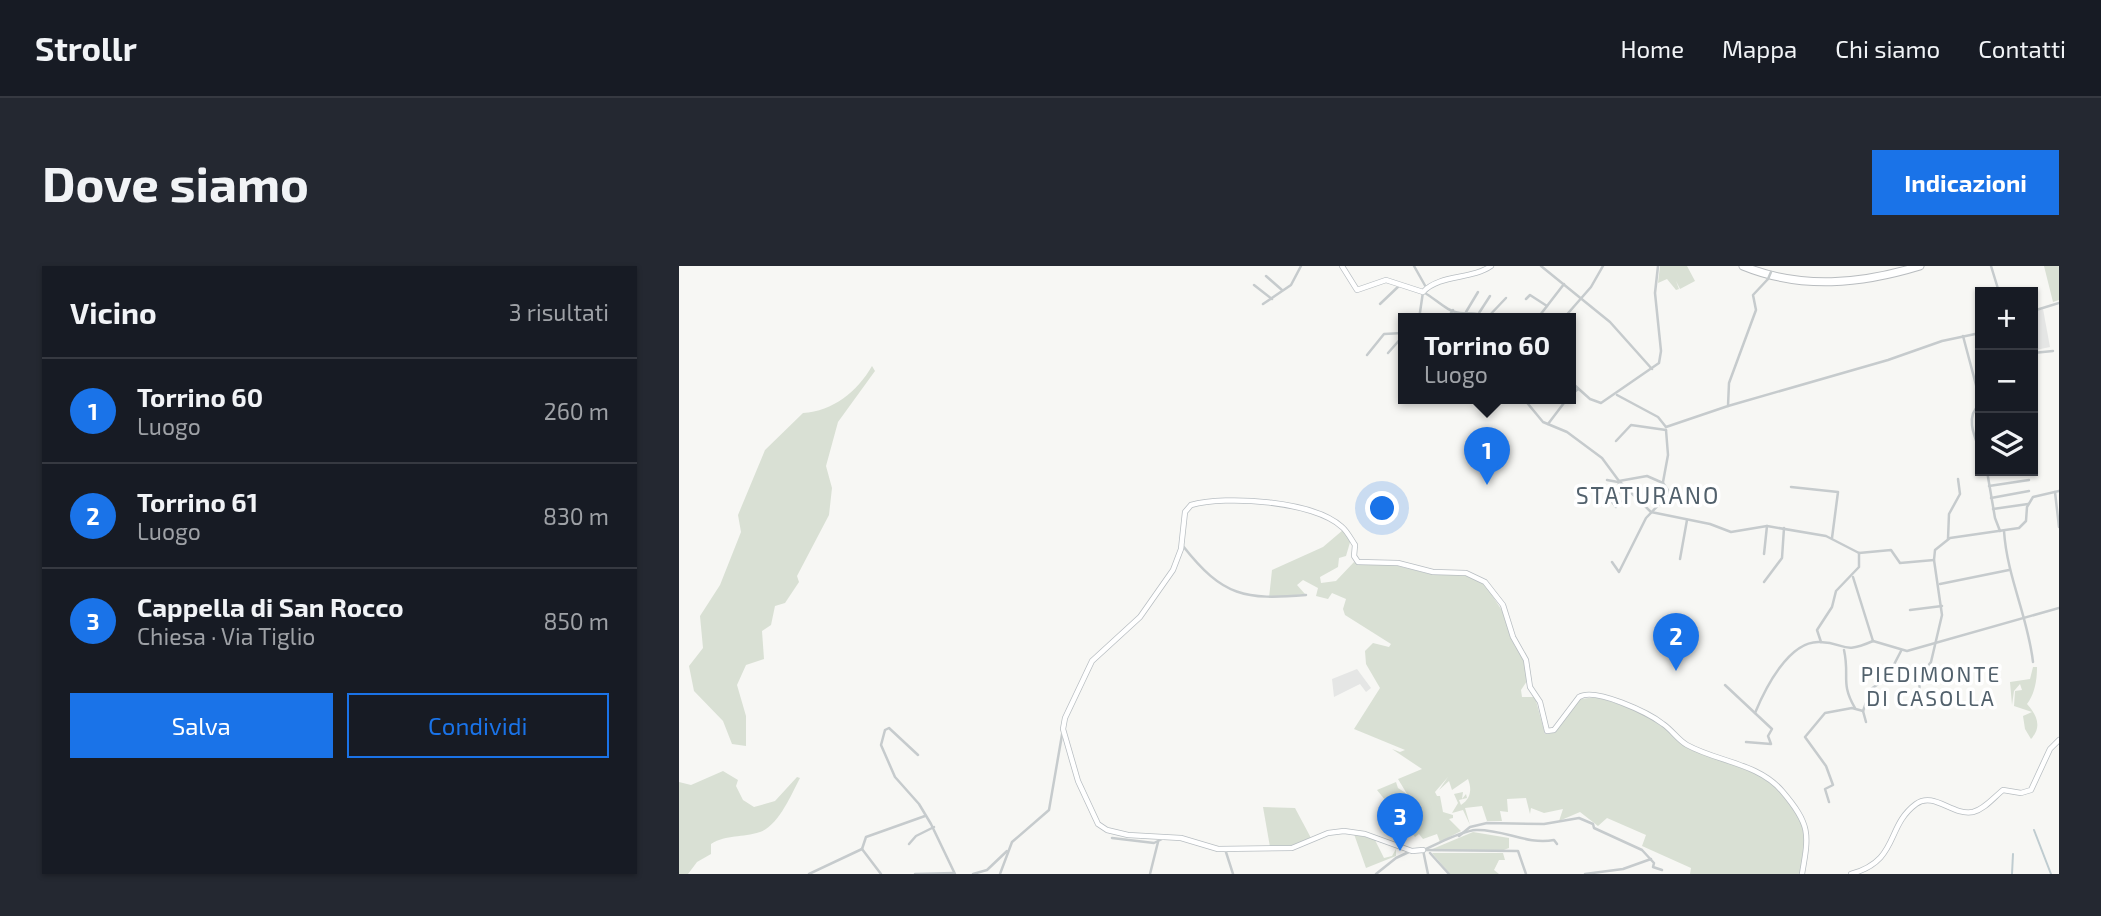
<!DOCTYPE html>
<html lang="it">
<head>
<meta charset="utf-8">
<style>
	body { margin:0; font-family:"Exo 2",sans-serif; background:#242831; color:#f1f3f6 }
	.controls { position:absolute; right:21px; top:21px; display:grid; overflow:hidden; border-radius:0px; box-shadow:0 2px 5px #0004 }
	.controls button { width:63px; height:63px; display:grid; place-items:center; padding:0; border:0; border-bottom:2px solid #363941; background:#171b24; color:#f1f3f6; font:35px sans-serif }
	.you { position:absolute; left:704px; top:243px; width:24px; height:24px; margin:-18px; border:5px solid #fff; border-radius:50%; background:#1a73e8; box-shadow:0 0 0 10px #1a73e833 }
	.badge { display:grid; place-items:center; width:46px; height:46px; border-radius:50%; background:#1a73e8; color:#fff; font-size:23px; font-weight:700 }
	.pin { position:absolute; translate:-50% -58px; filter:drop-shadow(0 2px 4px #0008) }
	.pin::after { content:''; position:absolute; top:37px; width:24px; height:21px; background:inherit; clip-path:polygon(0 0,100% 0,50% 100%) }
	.popup { position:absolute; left:719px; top:47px; width:178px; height:91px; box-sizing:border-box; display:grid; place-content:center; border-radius:0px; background:#171b24; filter:drop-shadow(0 2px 5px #0005); font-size:23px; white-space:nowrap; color:#9ea1a6 }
	.popup b { font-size:26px; color:#f1f3f6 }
	.popup::after { content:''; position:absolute; left:50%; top:100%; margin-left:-14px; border:14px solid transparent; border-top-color:#171b24 }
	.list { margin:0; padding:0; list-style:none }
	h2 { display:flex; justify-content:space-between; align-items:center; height:91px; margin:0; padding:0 28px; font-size:30px }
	h2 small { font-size:23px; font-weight:400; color:#9ea1a6 }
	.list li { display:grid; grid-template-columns:46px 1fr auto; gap:21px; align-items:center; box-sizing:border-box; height:105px; padding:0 28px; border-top:2px solid #363941 }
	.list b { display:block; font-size:26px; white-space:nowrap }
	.list p { margin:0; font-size:23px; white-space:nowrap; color:#9ea1a6 }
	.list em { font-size:23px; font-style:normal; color:#9ea1a6 }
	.actions { display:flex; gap:14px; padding:21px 28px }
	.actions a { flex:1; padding:16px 0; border:2px solid #1a73e8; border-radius:0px; text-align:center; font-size:24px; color:#1a73e8 }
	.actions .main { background:#1a73e8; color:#fff }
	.icon { flex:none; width:38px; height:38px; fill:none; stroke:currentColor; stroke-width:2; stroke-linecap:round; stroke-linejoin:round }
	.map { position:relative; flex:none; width:1380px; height:608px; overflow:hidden; border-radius:0px }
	header { display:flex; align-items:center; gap:42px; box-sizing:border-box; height:98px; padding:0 35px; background:#171b24; border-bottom:2px solid #363941 }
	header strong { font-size:33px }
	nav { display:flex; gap:38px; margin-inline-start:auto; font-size:24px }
	.intro { display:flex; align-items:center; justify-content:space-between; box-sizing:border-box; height:168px; padding:0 42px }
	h1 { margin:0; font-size:49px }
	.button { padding:18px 32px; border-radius:0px; background:#1a73e8; color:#fff; font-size:24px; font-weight:700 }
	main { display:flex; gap:42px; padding:0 42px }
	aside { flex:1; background:#171b24; border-radius:0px; box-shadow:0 2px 5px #0004 }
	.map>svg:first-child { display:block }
</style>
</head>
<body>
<header>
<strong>Strollr</strong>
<nav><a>Home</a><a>Mappa</a><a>Chi siamo</a><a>Contatti</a></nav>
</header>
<div class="intro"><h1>Dove siamo</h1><a class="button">Indicazioni</a></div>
<main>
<aside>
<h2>Vicino<small>3 risultati</small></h2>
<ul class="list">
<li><span class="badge">1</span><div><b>Torrino 60</b><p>Luogo</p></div><em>260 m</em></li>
<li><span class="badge">2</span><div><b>Torrino 61</b><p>Luogo</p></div><em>830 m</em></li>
<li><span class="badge">3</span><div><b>Cappella di San Rocco</b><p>Chiesa · Via Tiglio</p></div><em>850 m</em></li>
</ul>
<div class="actions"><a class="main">Salva</a><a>Condividi</a></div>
</aside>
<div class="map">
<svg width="1380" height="608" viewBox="0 0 1380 608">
	<rect width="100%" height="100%" fill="#f7f7f4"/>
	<g fill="#e5e6e5">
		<path d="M1364,43l7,38 -14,3 -3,-38z"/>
		<path d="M678,403l14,19 -5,4 -6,-8 -26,13 -2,-18z"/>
	</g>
	<g fill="#d9e0d4">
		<path d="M981,0h27l8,15 -15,8 -4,-8 3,8 -3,1 -9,-11 -9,4z"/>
		<path d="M1365,0h15v34l-6,2z"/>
		<path d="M193,100l3,5 -37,51 -12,44 6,22 -3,27 -32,61 2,6 -14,21 -10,3 -4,19 -9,6 2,28 -18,6 -9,20 9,31v30l-14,-2 -9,-23 -29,-30 -5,-25 14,-18 -3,-32 20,-31 21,-53 -3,-17 27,-65 38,-37c30,-2 54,-21 69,-47z"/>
		<path d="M664,264l8,9 -5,17 -7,2 -1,9 -18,10 1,6 15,-2 18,-19 5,3 31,-1 40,10 40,1 14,8 19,29 9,29 13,21 2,19 -6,9 1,7h13l10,37 8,-1 27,-34 17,-2 33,11 33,17 19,19 84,34 16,14 19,29 6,28 -7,25h-110l1,-6 -49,-22 4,-11 -39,-17 -9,8 -18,-14 -21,9 4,-12 -19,4 -13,-5 -1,6 -4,-16 -19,1 1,13 -8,-1 2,10h-15l-5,-15 -17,2 5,17 -7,-15 -11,3 6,-10 -4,-9 9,-2 -1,7 4,-5 1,4 -8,2 2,5c10,-6 11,-16 7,-26l-16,11 -3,-9 -10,9 9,-13 -13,15 2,4h3l3,16 10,3v3l-4,1 12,12 -21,11 -3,-8 -14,5 -4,-5 -4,3 -38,-47 19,-8 2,6 9,6 -9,-15 24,-10 -30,-20 8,3 5,-2 -51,-21 26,-41 -14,-24 -1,-13 8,-8 16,4 2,-3 -46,-29 -2,-6 3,-10 -14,-6 -4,6 -12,-3 2,-8 -15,-8 -6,5 8,9 -36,4 3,-28 51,-23z"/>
		<path d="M1354,401h4c0,13 -2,26 -10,37 9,10 16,22 4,35l-6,-10 -2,-13 9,-4 -18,-6 1,-15 7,-1 -2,-6 -6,7 -2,14 -2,-23 20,-3z"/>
		<path d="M44,505l15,9 -2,6 7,14 11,7 21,-6 22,-24 3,1c-9,17 -21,47 -40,54 -18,6 -33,2 -49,12v10l-14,8 -9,12h-9v-92l12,3z"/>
		<path d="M584,541l32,1 16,30 -20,9h-21z"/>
		<path d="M794,566l36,6v10l-8,3 -71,-1z"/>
		<path d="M675,568l20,4 10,20 8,-2 4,-7v7l-30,12z"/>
		<path d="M753,587h71l2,7h-6l-5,10 5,4h-49z"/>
	</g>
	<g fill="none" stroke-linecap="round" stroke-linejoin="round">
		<g stroke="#bfccd0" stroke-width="2">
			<path d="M1355,564l17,44"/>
			<path d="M1333,608l1,-20"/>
		</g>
		<defs>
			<g id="secondary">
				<path d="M663,0l15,24 29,-10 37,12c17,-18 48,-12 68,-26"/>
				<path d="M744,584l-11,1 -47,-17 -21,-3 -16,2 -36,15 -74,1 -37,-11 -53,-3 -21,-5 -9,-6 -20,-43 -15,-52 2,-11 27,-57 48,-44 33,-47 8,-21 4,-37 6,-7c35,-10 123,-4 151,22 5,4 9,12 13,18l-1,11 4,6 40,1 35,9 33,1 19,9 18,23 10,32 13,23 4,27 10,15 7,29 7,-1 25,-33c16,-10 70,16 84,27 9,6 15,16 24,21 31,17 71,18 95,46 29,34 27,43 20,83"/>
				<path d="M1172,608c49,-14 34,-47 65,-70 18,-13 36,12 57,8 12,-3 21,-15 30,-22l18,3 10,-3 19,-41 9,-9"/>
			</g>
			<path id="highway" d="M1064,0c59,24 118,18 177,0"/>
		</defs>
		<use href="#secondary" stroke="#b8bec2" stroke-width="6"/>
		<use href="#highway" stroke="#b8bcbf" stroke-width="9"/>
		<g stroke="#c6cbcd" stroke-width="2.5">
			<path d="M735,0l13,23"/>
			<path d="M862,0l69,56 42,47"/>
			<path d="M1312,0l8,26"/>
			<path d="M587,10l16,14"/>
			<path d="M575,19l18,14"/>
			<path d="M847,33l4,-4 17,11"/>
			<path d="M584,38l28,-19 10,-19"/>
			<path d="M701,38l21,-20"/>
			<path d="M1354,45l26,-8"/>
			<path d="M787,46l12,-20"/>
			<path d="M800,47l11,-17"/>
			<path d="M808,52l19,-20"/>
			<path d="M740,53l4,-27c12,6 24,20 37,21 12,1 17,-2 28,6"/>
			<path d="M768,53l6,-9"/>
			<path d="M858,53l27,-35"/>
			<path d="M884,53l28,-32 12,-21"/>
			<path d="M1284,70l17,64"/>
			<path d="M709,87l15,-17"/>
			<path d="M1354,87l20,-2"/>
			<path d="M688,89l17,-21 19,-1"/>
			<path d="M892,116l19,17 11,4 58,-40 2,-12 -6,-58 3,-27"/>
			<path d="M892,129l7,-6"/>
			<path d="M938,129l41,22 8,10"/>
			<path d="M845,133l19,23 24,10 35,26 17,23 32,31 59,12 21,8 36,-6 59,10 33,17"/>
			<path d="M1301,138c-15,12 -6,32 0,47"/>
			<path d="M1049,140l160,-46 54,-19 38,-8"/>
			<path d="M869,158l19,-25"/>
			<path d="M987,161l62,-21 1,-23 27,-73 -3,-15 15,-16"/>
			<path d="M937,175l15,-16 35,5"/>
			<path d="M1308,205l8,47 5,13"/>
			<path d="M928,214l11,2"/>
			<path d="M984,216l5,-27 -2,-25"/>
			<path d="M1310,220l40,-6"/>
			<path d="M1112,221l47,5 -6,46"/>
			<path d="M1376,226l4,35"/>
			<path d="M1312,232l38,-7"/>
			<path d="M948,238l-4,1 -5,-7 1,-17 28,-5 16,7"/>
			<path d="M937,241l-4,-5 6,-4"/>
			<path d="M1314,243l35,-5"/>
			<path d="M1325,265c3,46 24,86 29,131"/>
			<path d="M1269,273l1,-25 11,-20 -2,-15"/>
			<path d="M504,280c40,51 62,54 123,49"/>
			<path d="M1180,287l32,-3 9,13 34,-3"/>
			<path d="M1085,288l3,-28"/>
			<path d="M1001,293l7,-39"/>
			<path d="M933,296l7,10 27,-54 24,-25 -7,-10"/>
			<path d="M1174,311l20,64"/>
			<path d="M1085,316l18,-24 2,-30"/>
			<path d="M1261,318l69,-14"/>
			<path d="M1231,344l32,-4"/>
			<path d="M1194,375l34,10 152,-43"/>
			<path d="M1142,376l-4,-12 15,-23 4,-16 23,-24v-14"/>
			<path d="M1165,384c6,27 -4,32 11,58"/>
			<path d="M1046,419l47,44 -4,7 3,8 -25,-2"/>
			<path d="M1240,431l1,-21 11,-14 11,-47 -8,-55 1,-10 15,-12 69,-10 7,-7 1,-14 6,-10 26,-6"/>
			<path d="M1184,445l8,-22 16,-11 14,-27"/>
			<path d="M1184,445l3,11"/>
			<path d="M1076,447c10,-24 34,-73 65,-71 27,1 21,13 53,-1"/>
			<path d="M239,489l-29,-27 -4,2 -4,15 14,32 24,27 12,20 24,50"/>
			<path d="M1150,536l-4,-13 8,-4 -7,-19 -21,-29 20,-24 27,-5 11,3"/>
			<path d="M780,570l11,-9 17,-4 57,1 35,-6 14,6 1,4 48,22 12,13 -1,4 9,3"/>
			<path d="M433,572l42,5 10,-5"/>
			<path d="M230,578l7,-8 18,-9"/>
			<path d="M183,583l4,-12 59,-21"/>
			<path d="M183,583l19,25"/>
			<path d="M546,583l8,25"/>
			<path d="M744,584c15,-6 37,-19 53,-20 28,-1 50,15 78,10l3,4"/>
			<path d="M744,584l95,1 8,23"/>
			<path d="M744,584l5,24"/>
			<path d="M751,587l19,21"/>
			<path d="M130,608l53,-25"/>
			<path d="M236,608l39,-1"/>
			<path d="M294,608l14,-4 20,-19"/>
			<path d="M321,608l12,-32 37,-32 14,-81"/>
			<path d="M471,608l8,-32"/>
			<path d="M697,608l20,-16 15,-7"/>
			<path d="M906,608l38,-5 28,-10"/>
		</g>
		<use href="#secondary" stroke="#fff" stroke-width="4.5"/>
		<use href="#highway" stroke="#fff" stroke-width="7"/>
		<path stroke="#c6cbcd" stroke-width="2.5" d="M1089,13l3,-7"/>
	</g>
	<g text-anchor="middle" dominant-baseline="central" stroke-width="7" stroke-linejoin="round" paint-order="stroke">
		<g font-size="21" letter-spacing="2" fill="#52616c" stroke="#fff">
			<text x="1252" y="407">PIEDIMONTE<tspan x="1252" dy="24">DI CASOLLA</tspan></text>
		</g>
		<g font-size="23" letter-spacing="2" fill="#52616c" stroke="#fff">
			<text x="969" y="229">STATURANO</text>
		</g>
	</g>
</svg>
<div class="controls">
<button>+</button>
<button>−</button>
<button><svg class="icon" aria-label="layers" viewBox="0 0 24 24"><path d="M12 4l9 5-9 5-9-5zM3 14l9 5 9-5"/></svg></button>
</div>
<div class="you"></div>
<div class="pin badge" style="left:808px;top:219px">1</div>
<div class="popup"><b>Torrino 60</b>Luogo</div>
<div class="pin badge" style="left:997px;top:405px">2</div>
<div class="pin badge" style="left:721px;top:585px">3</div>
</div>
</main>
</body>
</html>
